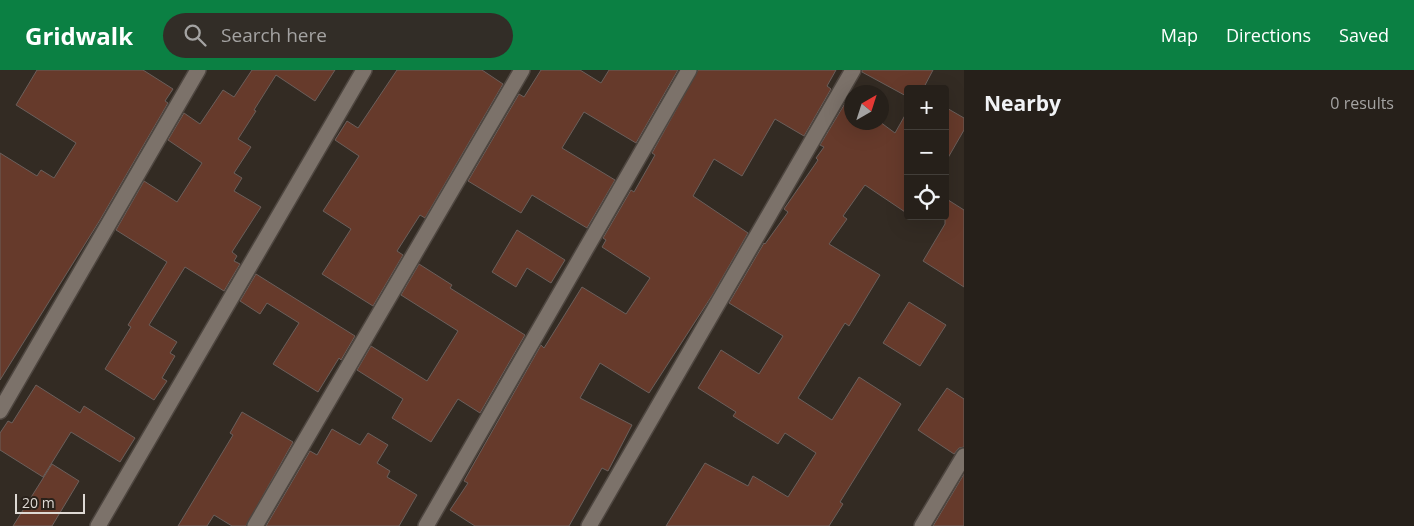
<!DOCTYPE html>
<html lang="en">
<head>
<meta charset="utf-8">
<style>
	body { margin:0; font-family:"Open Sans",sans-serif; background:#322d27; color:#f1f3f6 }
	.controls { position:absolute; right:15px; top:15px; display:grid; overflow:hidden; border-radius:5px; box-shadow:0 5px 20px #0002 }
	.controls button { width:45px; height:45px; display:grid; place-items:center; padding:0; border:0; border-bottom:1px solid #423e39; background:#26201a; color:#f1f3f6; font:25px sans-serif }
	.compass { position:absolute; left:844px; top:15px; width:45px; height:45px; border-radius:50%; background:#26201a; box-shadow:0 5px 20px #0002; rotate:39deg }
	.scale { position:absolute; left:15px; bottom:12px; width:70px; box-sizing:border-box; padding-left:5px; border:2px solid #ded9d4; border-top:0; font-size:14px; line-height:18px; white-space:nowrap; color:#ded9d4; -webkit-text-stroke:4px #29211a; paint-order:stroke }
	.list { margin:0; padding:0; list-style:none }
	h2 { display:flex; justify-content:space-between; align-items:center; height:65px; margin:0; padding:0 20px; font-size:21px }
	h2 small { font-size:16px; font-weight:400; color:#a4a3a2 }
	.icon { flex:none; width:28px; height:28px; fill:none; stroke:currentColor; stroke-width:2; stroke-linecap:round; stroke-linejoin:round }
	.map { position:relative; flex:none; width:964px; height:456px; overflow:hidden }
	header { display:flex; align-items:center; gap:30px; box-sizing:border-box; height:70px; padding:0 25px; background:#0b8043; color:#fff }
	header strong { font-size:24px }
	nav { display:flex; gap:28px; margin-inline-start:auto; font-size:18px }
	.search { width:350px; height:45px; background:#322d27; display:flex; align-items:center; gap:12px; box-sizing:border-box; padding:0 18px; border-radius:28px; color:#a4a3a2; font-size:19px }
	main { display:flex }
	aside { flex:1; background:#26201a }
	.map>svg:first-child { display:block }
</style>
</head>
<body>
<header>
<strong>Gridwalk</strong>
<div class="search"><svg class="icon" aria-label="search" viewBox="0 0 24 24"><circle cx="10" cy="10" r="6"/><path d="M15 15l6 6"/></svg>Search here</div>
<nav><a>Map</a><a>Directions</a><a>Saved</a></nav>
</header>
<main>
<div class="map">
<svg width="964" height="456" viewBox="0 0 964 456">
	<rect width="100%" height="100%" fill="#332b23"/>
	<g fill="#663a2b" stroke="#6b5f5b">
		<path d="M37,0h106l30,19 -8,12 3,2 -68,117 -100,160v-227l37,23 4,-6 13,8 22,-35 -60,-38z"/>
		<path d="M252,0h83l-20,31 -39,-26 -22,35 2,1 -18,28 13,8 -17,26 8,5 -8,13 27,16 -29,45 5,4 -3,5 6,3 -16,27 -39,-24 -36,58 28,17 -7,11 5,3 -13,22 5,3 -13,19 -49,-31 26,-42 -3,-2 39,-63 -51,-32 28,-49 33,21 25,-39 -34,-23 16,-27 16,11 23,-34 11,7z"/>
		<path d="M397,0h85l21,14 -78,134 -5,-3 -23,36 6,4 -30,51 -51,-32 29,-45 -28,-18 36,-55 -24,-16 12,-19 11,7z"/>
		<path d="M541,0h39l21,13 8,-13h69l-42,73 -52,-31 -22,36 53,32 -28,48 -55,-33 -11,18 -53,-32 51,-87 5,3z"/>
		<path d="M698,0h138l-9,16 4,3 -27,47 -29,-17 -33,57 -28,-17 -21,37 55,37 -35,61 -64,99 -49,-30 -20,35 52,27 -24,46 -6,-3 -33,58h-94l-25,-16 18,-27 -4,-2 77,-136 3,3 38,-61 44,27 24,-36 -48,-31 4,-7 -3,-2 28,-48 3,2 21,-37 -3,-2z"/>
		<path d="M862,0h71l-10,19h-15v8l-46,-25z"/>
		<path d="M847,30l5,3v19h28l15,11 13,-23v104l-43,-29 -22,31 4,3 -18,25 51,31 -31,51 -4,-3 -47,75 34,22 27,-43 42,27 -61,98 3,2 -14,22h-163l39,-63 43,23 5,-10 35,21 28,-44 -31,-20 -7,11 -45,-28 3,-4 -38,-24 23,-38 38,24 24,-38 -54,-33 35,-60 1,1 23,-32 -4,-3 34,-49 -2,-2 8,-11 -4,-2z"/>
		<path d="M945,37l19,11v12l-19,33z"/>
		<path d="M945,128l19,12v77l-41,-26 22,-37z"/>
		<path d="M517,160l48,30 -14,23 -24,-15 -11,19 -24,-15z"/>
		<path d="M419,194l33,21 -2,3 75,47 -45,78 -22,-14 -27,43 -39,-24 11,-19 -46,-29 14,-24 56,35 31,-50 -57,-36z"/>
		<path d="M256,204l99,62 -14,24 -2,-2 -21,34 -45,-28 26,-41 -32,-20 -7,11 -20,-13z"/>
		<path d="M909,232l37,23 -26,41 -37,-23z"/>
		<path d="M36,315l44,28 4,-7 51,32 -15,24 -49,-30 -28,45 -43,-27v-17l8,-12 4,2z"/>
		<path d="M947,318l17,11v48l-5,1 -5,6 -36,-24z"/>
		<path d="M242,342l51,30 -47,84h-14l-18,-11 -7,11h-29l55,-91 -3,-2z"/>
		<path d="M332,359l28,16 8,-12 20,12 -11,18 13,8 -3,6 30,18 -18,31h-133l44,-75 7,4z"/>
		<path d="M52,394l27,17 -27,45h-39z"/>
		<path d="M964,404v52h-31z"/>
	</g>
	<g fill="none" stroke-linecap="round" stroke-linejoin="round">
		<defs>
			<g id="minor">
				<path d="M0,341l198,-341"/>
				<path d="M98,456l266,-456"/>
				<path d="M255,456l267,-456"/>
				<path d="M426,456l263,-456"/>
				<path d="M589,456l264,-456"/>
				<path d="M922,456l42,-70"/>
			</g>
		</defs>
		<use href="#minor" stroke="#4e4640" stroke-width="18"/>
		<use href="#minor" stroke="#7c726a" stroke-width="15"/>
	</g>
</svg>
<div class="controls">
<button>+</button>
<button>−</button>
<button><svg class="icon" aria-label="locate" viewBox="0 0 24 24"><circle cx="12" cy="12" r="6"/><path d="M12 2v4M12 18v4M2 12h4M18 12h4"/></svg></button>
</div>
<svg class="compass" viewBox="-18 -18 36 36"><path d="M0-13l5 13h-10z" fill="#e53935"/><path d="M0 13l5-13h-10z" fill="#a4a3a2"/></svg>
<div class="scale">20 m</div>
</div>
<aside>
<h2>Nearby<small>0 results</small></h2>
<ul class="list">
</ul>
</aside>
</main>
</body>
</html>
